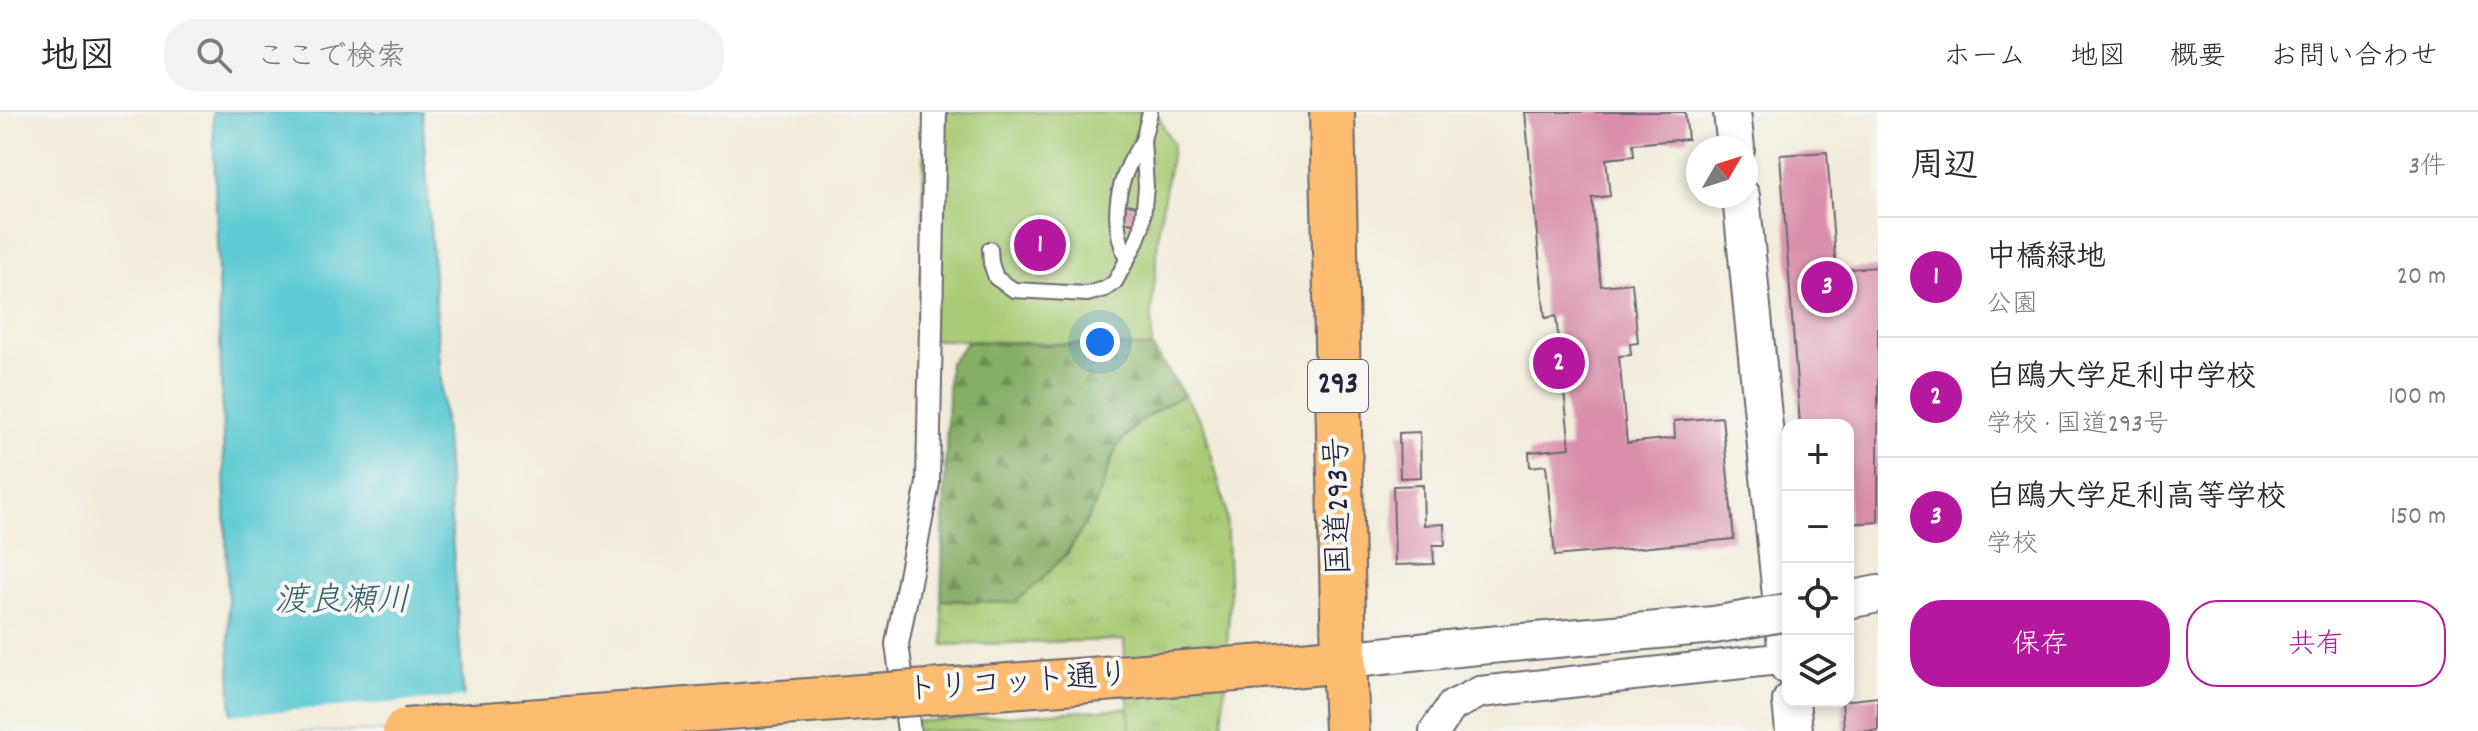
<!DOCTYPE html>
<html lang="ja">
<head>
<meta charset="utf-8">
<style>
	body { margin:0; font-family:Dekko,"Klee One",sans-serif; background:#f2f2f3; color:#2b2b33 }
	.controls { position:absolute; right:24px; bottom:24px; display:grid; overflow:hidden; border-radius:16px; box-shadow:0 4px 12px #0003 }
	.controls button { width:72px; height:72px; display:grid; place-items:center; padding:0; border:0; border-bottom:2px solid #e1e1e2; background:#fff; color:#2b2b33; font:40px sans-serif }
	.compass { position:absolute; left:1686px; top:24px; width:72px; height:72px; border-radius:50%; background:#fff; box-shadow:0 4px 12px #0003; rotate:51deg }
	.you { position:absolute; left:1100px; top:230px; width:28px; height:28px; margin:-20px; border:6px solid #fff; border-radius:50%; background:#1a73e8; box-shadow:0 0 0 12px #1a73e833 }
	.badge { display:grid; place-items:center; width:52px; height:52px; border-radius:50%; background:#b5179e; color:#fff; font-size:26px; font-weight:700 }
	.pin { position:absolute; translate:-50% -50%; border:4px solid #fff; box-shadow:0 2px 8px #0006 }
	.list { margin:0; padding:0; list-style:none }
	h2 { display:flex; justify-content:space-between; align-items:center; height:104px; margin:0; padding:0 32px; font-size:34px }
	h2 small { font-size:26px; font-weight:400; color:#7c7c81 }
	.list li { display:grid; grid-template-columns:52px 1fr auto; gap:24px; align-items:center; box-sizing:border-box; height:120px; padding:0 32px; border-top:2px solid #e1e1e2 }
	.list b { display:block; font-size:30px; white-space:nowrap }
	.list p { margin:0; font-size:26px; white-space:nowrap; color:#7c7c81 }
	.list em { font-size:26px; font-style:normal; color:#7c7c81 }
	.actions { display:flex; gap:16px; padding:24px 32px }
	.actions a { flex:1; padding:18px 0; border:2px solid #b5179e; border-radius:32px; text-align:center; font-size:28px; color:#b5179e }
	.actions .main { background:#b5179e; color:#fff }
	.icon { flex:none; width:44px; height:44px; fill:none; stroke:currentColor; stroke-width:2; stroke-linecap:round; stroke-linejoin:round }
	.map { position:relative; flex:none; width:1878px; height:619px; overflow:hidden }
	header { display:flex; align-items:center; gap:48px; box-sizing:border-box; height:112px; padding:0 40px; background:#fff; border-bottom:2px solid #e1e1e2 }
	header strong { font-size:38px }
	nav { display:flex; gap:44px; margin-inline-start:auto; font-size:28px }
	.search { width:560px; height:72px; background:#f2f2f3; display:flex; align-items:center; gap:20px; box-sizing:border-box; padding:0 28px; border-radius:32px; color:#7c7c81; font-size:30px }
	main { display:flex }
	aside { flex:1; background:#fff }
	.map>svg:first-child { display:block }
</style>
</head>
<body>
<header>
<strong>地図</strong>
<div class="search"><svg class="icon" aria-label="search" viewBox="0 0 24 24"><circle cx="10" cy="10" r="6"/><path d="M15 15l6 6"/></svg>ここで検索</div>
<nav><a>ホーム</a><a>地図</a><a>概要</a><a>お問い合わせ</a></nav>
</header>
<main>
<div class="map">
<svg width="1878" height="619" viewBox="0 0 1878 619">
	<defs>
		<pattern id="grass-tufts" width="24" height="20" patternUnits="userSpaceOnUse" patternTransform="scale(2)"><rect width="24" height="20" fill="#a8cb74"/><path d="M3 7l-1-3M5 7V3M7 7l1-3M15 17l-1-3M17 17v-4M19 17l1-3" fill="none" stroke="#90ae65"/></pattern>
		<pattern id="forest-firs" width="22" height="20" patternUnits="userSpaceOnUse" patternTransform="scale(2)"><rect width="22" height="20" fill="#86af66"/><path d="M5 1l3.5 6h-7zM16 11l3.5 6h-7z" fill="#6d8e55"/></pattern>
	</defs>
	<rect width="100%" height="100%" fill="#f6f6f2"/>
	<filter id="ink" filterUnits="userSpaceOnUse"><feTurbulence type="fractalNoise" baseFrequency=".0125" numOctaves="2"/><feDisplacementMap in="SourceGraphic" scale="16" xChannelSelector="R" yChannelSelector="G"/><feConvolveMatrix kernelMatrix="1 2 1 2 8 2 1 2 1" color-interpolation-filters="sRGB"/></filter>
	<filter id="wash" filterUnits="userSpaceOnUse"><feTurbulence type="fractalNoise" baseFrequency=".006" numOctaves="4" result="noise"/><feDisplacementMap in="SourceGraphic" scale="32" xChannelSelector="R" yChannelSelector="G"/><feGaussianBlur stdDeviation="1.8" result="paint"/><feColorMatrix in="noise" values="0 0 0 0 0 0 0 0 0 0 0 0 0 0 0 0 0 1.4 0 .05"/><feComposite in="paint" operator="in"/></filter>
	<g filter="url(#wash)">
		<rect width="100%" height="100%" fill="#f2ebd9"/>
		<path fill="url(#grass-tufts)" stroke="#657658" stroke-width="2" d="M1184,283l20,31 22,84 4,90 -8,131h-92l-6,-91 -180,5 -3,-45 29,1 97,-46 31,-59 19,-49 25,-28z"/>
		<path fill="url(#forest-firs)" stroke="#546850" stroke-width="2" d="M967,230l185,5 32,48c-25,14 -52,27 -67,52 -8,14 -11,32 -17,46 -20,49 -45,78 -86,110l-73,-3 8,-237z"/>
		<g fill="#a8cb74" stroke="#657658" stroke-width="2">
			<path d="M925,0h231l17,33 -14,81 -7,84v37l-232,-8z"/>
			<path d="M1129,596l1,23h-231l10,-9z"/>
		</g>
		<path fill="#5ecad3" stroke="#407687" stroke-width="2" d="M213,0h209l44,619h-234z"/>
		<path fill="#f2ebd9" d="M468,585l2,34h-242l-1,-16z"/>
		<g id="blocks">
			<g fill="#d98fab">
				<path d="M1525,0h160l3,27 -55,5 1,12 -28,3 4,37 -18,2 9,88 31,-3 6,60 -8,1 1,11 -12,1 8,87 48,-5 -1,-17 48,-4 12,122 -179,17 -9,-91 -16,2 -1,-15 41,-4 -14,-132 -11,2z"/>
				<path d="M1827,40l9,118 42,-3v255l-30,2v-99h-48l-20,-270z"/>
				<path d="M1126,92l11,2 -2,17 -10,-1z"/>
				<path d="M1420,320l1,45 -21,1 -1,-45z"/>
				<path d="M1423,373l1,40 20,-1 1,21h-12l1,19 -39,1 -2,-79z"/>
				<path d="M1878,585v34h-34l-2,-30z"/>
			</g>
		</g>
	</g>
	<g filter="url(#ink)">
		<use href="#blocks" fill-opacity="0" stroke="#6b6872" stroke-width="2"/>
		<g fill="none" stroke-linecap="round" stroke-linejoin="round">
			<defs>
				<g id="service">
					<path d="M990,137l1,14 5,15 18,12 73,4 18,-5 10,-7 20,-37 7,-18 4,-40 -3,-47 7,-28"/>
					<path d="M1127,148c-19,-44 -9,-82 16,-120"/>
				</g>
				<path id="pedestrian" d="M909,619l-12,-87 31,-161 7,-371"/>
				<path id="minor" d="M1435,619l17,-25 28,-14 307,-34"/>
				<g id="tertiary">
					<path d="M1732,0l4,36"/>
					<path d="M1741,84l47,470"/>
					<path d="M1848,488l30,-6"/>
					<path d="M1344,548l123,-13"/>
					<path d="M1791,589l3,30"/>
				</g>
				<path id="primary" d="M1344,548l3,71"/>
				<path id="trunk" d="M1291,553l53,-5 -12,-548"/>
			</defs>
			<use href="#service" stroke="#6b6872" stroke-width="18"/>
			<use href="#pedestrian" stroke="#6b6872" stroke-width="26"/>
			<use href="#minor" stroke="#6b6872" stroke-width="34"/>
			<use href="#tertiary" stroke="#6b6872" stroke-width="40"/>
			<use href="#primary" stroke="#6b6872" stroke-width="48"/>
			<use href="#trunk" stroke="#6b6872" stroke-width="48"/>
			<use href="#service" stroke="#fff" stroke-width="14"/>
			<use href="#pedestrian" stroke="#fff" stroke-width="22"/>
			<use href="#minor" stroke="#fff" stroke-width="30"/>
			<use href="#tertiary" stroke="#fff" stroke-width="36"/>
			<use href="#primary" stroke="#fdbc70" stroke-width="44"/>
			<use href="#trunk" stroke="#fdbc70" stroke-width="44"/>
			<defs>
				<path id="tertiary-bridge" d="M1467,535l247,-22 74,-13"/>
				<path id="trunk-bridge" d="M405,619l886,-66"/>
			</defs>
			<use href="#tertiary-bridge" stroke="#6b6872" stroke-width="40" stroke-linecap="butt"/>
			<use href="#trunk-bridge" stroke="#6b6872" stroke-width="48" stroke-linecap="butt"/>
			<use href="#tertiary-bridge" stroke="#fff" stroke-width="36"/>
			<use href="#trunk-bridge" stroke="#fdbc70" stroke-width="44"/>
		</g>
	</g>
	<g text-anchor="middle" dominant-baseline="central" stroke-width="8" stroke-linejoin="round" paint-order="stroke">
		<rect fill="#f6f6f2" stroke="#626272" stroke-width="2" x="1308" y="248" width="60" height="52" rx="6"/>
		<g font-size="30" font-weight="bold" fill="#22223b">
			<text x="1338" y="274">293</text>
		</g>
		<g font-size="32" fill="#22223b" stroke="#f6f6f2">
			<text transform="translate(1341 394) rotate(-91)">国道293号</text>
			<text transform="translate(1018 573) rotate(-4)">トリコット通り</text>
		</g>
		<g font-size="34" font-style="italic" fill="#375d70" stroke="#f6f6f2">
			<text x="342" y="491">渡良瀬川</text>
		</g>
	</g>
</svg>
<div class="controls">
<button>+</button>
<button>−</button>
<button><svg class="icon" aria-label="locate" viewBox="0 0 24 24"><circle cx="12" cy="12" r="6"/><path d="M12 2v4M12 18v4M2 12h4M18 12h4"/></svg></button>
<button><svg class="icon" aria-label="layers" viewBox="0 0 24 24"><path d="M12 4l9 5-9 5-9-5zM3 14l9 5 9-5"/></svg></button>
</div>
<svg class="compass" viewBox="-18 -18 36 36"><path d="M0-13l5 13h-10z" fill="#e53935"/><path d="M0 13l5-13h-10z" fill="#7c7c81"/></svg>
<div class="you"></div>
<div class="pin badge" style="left:1040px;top:133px">1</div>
<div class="pin badge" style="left:1559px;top:251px">2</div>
<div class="pin badge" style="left:1827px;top:175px">3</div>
</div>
<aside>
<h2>周辺<small>3件</small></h2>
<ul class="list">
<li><span class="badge">1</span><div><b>中橋緑地</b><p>公園</p></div><em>20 m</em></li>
<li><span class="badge">2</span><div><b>白鴎大学足利中学校</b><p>学校 · 国道293号</p></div><em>100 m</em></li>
<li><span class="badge">3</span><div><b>白鴎大学足利高等学校</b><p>学校</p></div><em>150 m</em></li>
</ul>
<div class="actions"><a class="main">保存</a><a>共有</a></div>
</aside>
</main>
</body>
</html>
